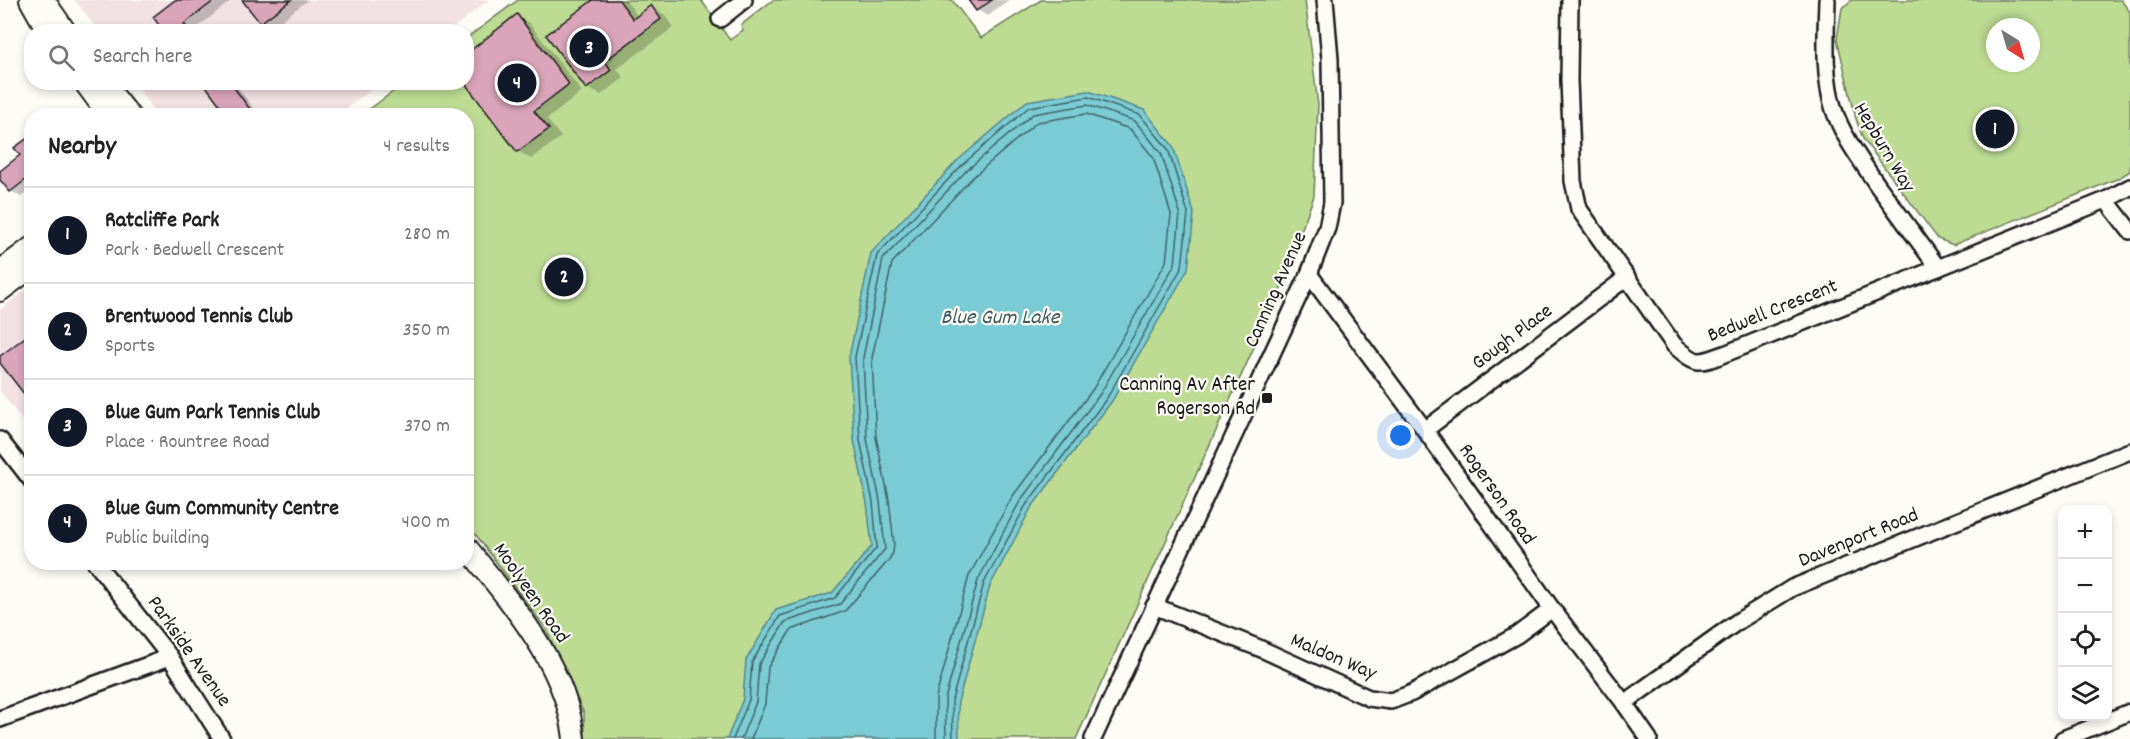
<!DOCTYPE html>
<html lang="en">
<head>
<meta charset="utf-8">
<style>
	body { margin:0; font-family:Dekko,sans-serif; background:#f6f6f6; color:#222 }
	.controls { position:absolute; right:18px; bottom:18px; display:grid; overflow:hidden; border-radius:12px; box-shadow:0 3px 9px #0003 }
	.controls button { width:54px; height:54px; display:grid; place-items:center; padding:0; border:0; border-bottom:2px solid #e0e0e0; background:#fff; color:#222; font:30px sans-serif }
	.compass { position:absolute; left:1986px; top:18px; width:54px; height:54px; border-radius:50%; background:#fff; box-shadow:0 3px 9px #0003; rotate:143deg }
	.you { position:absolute; left:1401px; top:436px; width:21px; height:21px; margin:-15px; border:4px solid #fff; border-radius:50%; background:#1a73e8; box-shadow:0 0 0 9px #1a73e833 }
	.badge { display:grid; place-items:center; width:39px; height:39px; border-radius:50%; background:#111827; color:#fff; font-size:20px; font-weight:700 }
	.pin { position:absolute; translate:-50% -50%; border:3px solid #fff; box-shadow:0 2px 6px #0006 }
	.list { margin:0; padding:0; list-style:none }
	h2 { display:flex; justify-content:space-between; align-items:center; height:78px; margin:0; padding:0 24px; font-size:26px }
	h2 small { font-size:20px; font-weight:400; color:#767676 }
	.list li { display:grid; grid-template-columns:39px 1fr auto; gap:18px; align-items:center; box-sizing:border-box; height:96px; padding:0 24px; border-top:2px solid #e0e0e0 }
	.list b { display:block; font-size:22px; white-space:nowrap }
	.list p { margin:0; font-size:20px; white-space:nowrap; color:#767676 }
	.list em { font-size:20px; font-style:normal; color:#767676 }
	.icon { flex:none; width:33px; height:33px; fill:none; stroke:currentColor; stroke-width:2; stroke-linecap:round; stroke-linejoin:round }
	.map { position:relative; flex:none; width:2130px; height:739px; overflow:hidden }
	.search { position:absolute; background:#fff; box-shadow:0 3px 9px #0003; left:24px; top:24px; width:450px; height:66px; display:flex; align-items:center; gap:15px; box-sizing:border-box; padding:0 21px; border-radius:24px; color:#767676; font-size:22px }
	.panel { position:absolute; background:#fff; box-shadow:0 3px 9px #0003; left:24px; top:108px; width:450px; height:462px; border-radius:24px }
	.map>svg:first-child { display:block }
</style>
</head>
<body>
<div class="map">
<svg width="2130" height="739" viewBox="0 0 2130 739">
	<rect width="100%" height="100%" fill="#fdfcf7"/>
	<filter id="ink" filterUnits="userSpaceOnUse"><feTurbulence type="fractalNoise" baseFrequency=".0167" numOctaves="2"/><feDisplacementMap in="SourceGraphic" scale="12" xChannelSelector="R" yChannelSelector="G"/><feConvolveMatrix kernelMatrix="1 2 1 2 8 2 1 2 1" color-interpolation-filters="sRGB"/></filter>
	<g filter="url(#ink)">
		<g fill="#f2e2e4">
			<path d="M75,0h414l-41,32 -350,-1z"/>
			<path d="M134,83h246l-44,33 -179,-1z"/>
			<path d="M31,286v146l-31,-41v-81z"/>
		</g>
		<g fill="#bddb93" stroke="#6c7c58" stroke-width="1.5" fill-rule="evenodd">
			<path d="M518,0h183l29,40 13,-10 -2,-5 32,-25h179l29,38 60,-38h264l13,105 -4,91 -16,43 3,5 -225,495h-491l-1,-25 -38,-85 -79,-106 -1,-407h-106l45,-33 61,-1 1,-44z"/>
			<path d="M1852,0h269l9,12v159l-11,7 -166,67 -15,-6 -75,-100 -7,-20 -19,-80 5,-31zM1995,27h36v36h-36z"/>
		</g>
		<path fill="#7acbd3" stroke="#54858a" stroke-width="1.5" d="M1088,91l56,19 29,36 21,67 -6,56 -76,132 -81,107 -41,78 -32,116 1,37h-232l16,-40 3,-39 30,-50 56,-17 40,-47 -5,-43 -13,-63 -5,-83 22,-104 86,-92 70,-60z"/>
		<g fill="#0003">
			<path d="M177,0h55l-38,30 1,2h-29z"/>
			<path d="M244,0h64l-37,28 -10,-6z"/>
			<path d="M596,0h30l12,17 13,-10 14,8 9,12 -57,42 7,9 -23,17 -14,-7z"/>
			<path d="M970,0h40l-22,16 -11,-6z"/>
			<path d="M517,16l13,8 52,68 -35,27 14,18 -30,22 -13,-8z"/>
			<path d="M205,82h29l25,34h-29z"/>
			<path d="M77,112l7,4h-11z"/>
			<path d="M32,136v52l-11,9 -10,-6 -11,-13v-5l22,-18z"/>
		</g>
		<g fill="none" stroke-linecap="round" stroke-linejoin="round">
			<g stroke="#426265" stroke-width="1.5">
				<path d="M733,739l16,-39 3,-38 28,-46 55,-18 42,-51 -4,-45 -13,-62 -5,-83 22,-102 85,-90 67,-58 59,-10 52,18 28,34 20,64 -6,54 -75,131 -81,107 -42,78 -32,117 1,39"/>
				<path d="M741,739l15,-37 3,-38 26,-42 55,-18 45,-55 -5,-48 -13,-62 -4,-81 20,-99 84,-89 66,-56 54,-9 48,16 26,32 19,60 -5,51 -75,130 -80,107 -42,79 -33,119 1,40"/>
				<path d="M751,739l14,-35 3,-37 23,-37 54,-19 43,-50 5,-8 1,-9 -5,-44 -13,-63 -4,-79 20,-95 81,-86 64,-55 49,-8 44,15 23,28 18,57 -5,48 -73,127 -81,108 -43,79 -33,121v42"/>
			</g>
		</g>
		<g fill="#daa4b9" stroke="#1c1c1c" stroke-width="1.5">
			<path d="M175,0h40l-31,24 7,8h-27l-11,-15z"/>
			<path d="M242,0h49l-31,23z"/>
			<path d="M593,0h26l14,19 18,-14 10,14 -56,42 6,9 -25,19 -40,-54z"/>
			<path d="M968,0h24l-16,11z"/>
			<path d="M517,14l52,70 -35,27 15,18 -32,23 -53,-70h2v-28z"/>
			<path d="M203,82h27l25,34h-27z"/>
			<path d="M32,135v40l-22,17 -10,-12v-9l20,-16 -6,-7z"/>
			<path d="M32,332v72l-32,-41v-7z"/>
		</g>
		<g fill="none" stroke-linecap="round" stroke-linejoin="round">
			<defs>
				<g id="minor">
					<path d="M1570,0l-1,80 4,101 6,28 95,136c24,21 24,19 53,8l379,-153 24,-13"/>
					<path d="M1827,0c-1,35 -4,76 7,110 9,27 28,52 44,76 20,27 40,54 60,82"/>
					<path d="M720,19l24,-19"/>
					<path d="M2106,200l24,31"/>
					<path d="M1309,274l116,156 127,179 72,94 25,36"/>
					<path d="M1425,430l201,-152"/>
					<path d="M0,440l32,41"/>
					<path d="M95,562l75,95 52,82"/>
					<path d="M1154,606l105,42 110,50 22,3 21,-8 105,-58 35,-26"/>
					<path d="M1624,703l113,-81 55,-34 338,-137"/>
					<path d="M0,719l170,-62"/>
					<path d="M1093,739l216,-465 18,-46 5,-25 -2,-144 -5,-59"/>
					<path d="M2063,739l67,-27"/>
				</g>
				<g id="major">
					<path d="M30,0l18,32"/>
					<path d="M44,0l22,32"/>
					<path d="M84,82l25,34"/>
					<path d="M103,82l27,34"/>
					<path d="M0,271l32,-24"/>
					<path d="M0,291l32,-24"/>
					<path d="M466,546c45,58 100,117 108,193"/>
				</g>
			</defs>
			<use href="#minor" stroke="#1c1c1c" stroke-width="20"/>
			<use href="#major" stroke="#1c1c1c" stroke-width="24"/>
			<use href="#minor" stroke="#fdfcf7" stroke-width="15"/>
			<use href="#major" stroke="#fdfcf7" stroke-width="20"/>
		</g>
	</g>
	<rect fill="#1c1c1c" stroke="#fdfcf7" stroke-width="2" x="1261" y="392" width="12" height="12" rx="3"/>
	<g text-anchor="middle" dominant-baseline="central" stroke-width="4.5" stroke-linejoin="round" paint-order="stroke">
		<g font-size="21" fill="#1c1c1c" stroke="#fdfcf7">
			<text transform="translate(1883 148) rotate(59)">Hepburn Way</text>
			<text transform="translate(1277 290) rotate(-66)">Canning Avenue</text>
			<text transform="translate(1773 312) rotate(-22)">Bedwell Crescent</text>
			<text transform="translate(1513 338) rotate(-37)">Gough Place</text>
			<text transform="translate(1496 495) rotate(55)">Rogerson Road</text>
			<text transform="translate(1859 539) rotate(-22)">Davenport Road</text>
			<text transform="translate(530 594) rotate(55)">Moolyeen Road</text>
			<text transform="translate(188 652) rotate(55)">Parkside Avenue</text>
			<text transform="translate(1333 658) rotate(23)">Maldon Way</text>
		</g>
		<g font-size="21" fill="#1c1c1c" stroke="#fdfcf7" text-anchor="end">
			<text x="1255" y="386">Canning Av After<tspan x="1255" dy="24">Rogerson Rd</tspan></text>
		</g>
		<g font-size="22" font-style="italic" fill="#3d595c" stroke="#fdfcf7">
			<text x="1000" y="318">Blue Gum Lake</text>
		</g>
	</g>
</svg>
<div class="controls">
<button>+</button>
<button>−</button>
<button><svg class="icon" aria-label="locate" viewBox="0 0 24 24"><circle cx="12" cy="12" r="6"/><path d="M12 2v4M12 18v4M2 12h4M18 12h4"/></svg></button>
<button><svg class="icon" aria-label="layers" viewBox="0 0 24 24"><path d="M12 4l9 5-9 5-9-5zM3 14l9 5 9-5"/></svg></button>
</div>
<svg class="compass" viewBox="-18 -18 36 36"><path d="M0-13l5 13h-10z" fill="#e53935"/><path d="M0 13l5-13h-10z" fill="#767676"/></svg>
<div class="you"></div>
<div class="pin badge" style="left:1995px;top:129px">1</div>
<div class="pin badge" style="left:564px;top:277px">2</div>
<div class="pin badge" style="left:589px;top:48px">3</div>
<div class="pin badge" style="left:517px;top:83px">4</div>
<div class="search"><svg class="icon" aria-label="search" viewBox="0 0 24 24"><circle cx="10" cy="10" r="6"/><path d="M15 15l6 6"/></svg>Search here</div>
<section class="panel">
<h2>Nearby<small>4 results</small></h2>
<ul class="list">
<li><span class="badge">1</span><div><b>Ratcliffe Park</b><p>Park · Bedwell Crescent</p></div><em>280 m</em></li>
<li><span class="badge">2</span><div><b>Brentwood Tennis Club</b><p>Sports</p></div><em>350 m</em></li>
<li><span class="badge">3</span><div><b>Blue Gum Park Tennis Club</b><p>Place · Rountree Road</p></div><em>370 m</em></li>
<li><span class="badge">4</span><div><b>Blue Gum Community Centre</b><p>Public building</p></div><em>400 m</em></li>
</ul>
</section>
</div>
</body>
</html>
